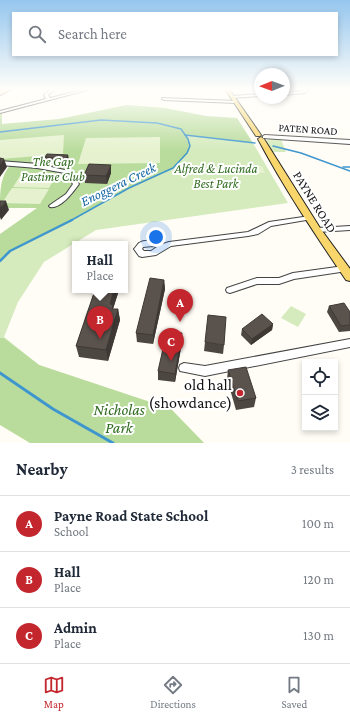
<!DOCTYPE html>
<html lang="en">
<head>
<meta charset="utf-8">
<style>
	body { margin:0; font-family:"Crimson Pro",serif; background:#f2f2f3; color:#1f2937 }
	.controls { position:absolute; right:12px; bottom:12px; display:grid; overflow:hidden; border-radius:0px; box-shadow:0 2px 6px #0003 }
	.controls button { width:36px; height:36px; display:grid; place-items:center; padding:0; border:0; border-bottom:1px solid #e0e1e3; background:#fff; color:#1f2937; font:20px sans-serif }
	.compass { position:absolute; left:254px; top:68px; width:36px; height:36px; border-radius:50%; background:#fff; box-shadow:0 2px 6px #0003; rotate:269deg }
	.you { position:absolute; left:156px; top:237px; width:14px; height:14px; margin:-10px; border:3px solid #fff; border-radius:50%; background:#1a73e8; box-shadow:0 0 0 6px #1a73e833 }
	.badge { display:grid; place-items:center; width:26px; height:26px; border-radius:50%; background:#c4262e; color:#fff; font-size:13px; font-weight:700 }
	.pin { position:absolute; translate:-50% -33px; filter:drop-shadow(0 1px 2px #0008) }
	.pin::after { content:''; position:absolute; top:21px; width:14px; height:12px; background:inherit; clip-path:polygon(0 0,100% 0,50% 100%) }
	.popup { position:absolute; left:72px; top:241px; width:56px; height:52px; box-sizing:border-box; display:grid; place-content:center; border-radius:0px; background:#fff; filter:drop-shadow(0 1px 3px #0005); font-size:13px; white-space:nowrap; color:#747a83 }
	.popup b { font-size:15px; color:#1f2937 }
	.popup::after { content:''; position:absolute; left:50%; top:100%; margin-left:-8px; border:8px solid transparent; border-top-color:#fff }
	.list { margin:0; padding:0; list-style:none }
	h2 { display:flex; justify-content:space-between; align-items:center; height:52px; margin:0; padding:0 16px; font-size:17px }
	h2 small { font-size:13px; font-weight:400; color:#747a83 }
	.list li { display:grid; grid-template-columns:26px 1fr auto; gap:12px; align-items:center; box-sizing:border-box; height:56px; padding:0 16px; border-top:1px solid #e0e1e3 }
	.list b { display:block; font-size:15px; white-space:nowrap }
	.list p { margin:0; font-size:13px; white-space:nowrap; color:#747a83 }
	.list em { font-size:13px; font-style:normal; color:#747a83 }
	.icon { flex:none; width:22px; height:22px; fill:none; stroke:currentColor; stroke-width:2; stroke-linecap:round; stroke-linejoin:round }
	.map { position:relative; flex:none; width:350px; height:443px; overflow:hidden }
	.search { position:absolute; background:#fff; box-shadow:0 2px 6px #0003; left:12px; right:12px; top:12px; height:44px; display:flex; align-items:center; gap:10px; box-sizing:border-box; padding:0 14px; border-radius:0px; color:#747a83; font-size:15px }
	.sheet { height:220px; background:#fff }
	nav { display:flex; justify-content:space-around; align-items:center; box-sizing:border-box; height:56px; border-top:1px solid #e0e1e3; background:#fff; font-size:11px; color:#747a83 }
	nav a { display:grid; justify-items:center; gap:2px }
	nav .on { color:#c4262e }
	.map>svg:first-child { display:block }
</style>
</head>
<body>
<div class="map">
<svg width="350" height="443" viewBox="0 0 350 443">
	<rect width="100%" height="100%" fill="#fffdf5"/>
	<g fill="#d5ebbd">
		<path d="M185,135l68,8 35,60 -192,27 -52,32 -26,40 -14,35 35,28 132,44 33,34 -204,-70v-112l10,-10 63,-32 56,-31 44,-20 15,-29z"/>
		<path d="M269,138l12,1 5,13h-15l-5,-11z"/>
		<path d="M291,306l15,8 -8,13 -17,-9z"/>
	</g>
	<g fill="#b9dc9c">
		<path d="M127,105l38,3 41,8 31,2 16,25 -67,-8 4,11 -3,7 -14,15 -44,20 -56,31 -63,32 -10,10v-27l37,-26h-37c0,-17 0,-35 14,-46l-14,-1v-47h2v10l57,-5z"/>
		<path d="M0,338h4l35,27 132,44 33,34h-174l-30,-18z"/>
	</g>
	<g fill="#e6f2cf">
		<path d="M64,135l-1,19 -63,5v-19z"/>
		<path d="M160,137v26l-82,1 8,-26z"/>
		<path d="M231,166h31l3,7 -32,1z"/>
		<path d="M22,173l35,1 -8,14 -36,-1z"/>
		<path d="M12,188l37,1 -9,15 -38,-1z"/>
	</g>
	<g fill="none" stroke-linecap="round" stroke-linejoin="round">
		<g stroke="#3f96cf" stroke-width="1.5">
			<path d="M0,132l101,-12 56,3 24,6 7,10 2,7 -3,7 -14,15 -44,20 -59,33"/>
			<path d="M185,135l70,8"/>
			<path d="M273,146l28,7 49,18"/>
			<path d="M343,167h7"/>
		</g>
		<path stroke="#3f96cf" stroke-width="2.5" d="M0,261l10,-10 62,-31"/>
		<path stroke="#3f96cf" stroke-width="3" d="M0,373l53,36 60,34"/>
		<defs>
			<g id="minor">
				<path d="M51,89h4l-7,6 2,3 36,-9h5l-91,24v-2l46,-12 -2,-4z"/>
				<path d="M304,89h4l-3,4 -21,2v-2l19,-2z"/>
				<path d="M260,94v2l-28,2 -2,-1 2,-1z"/>
				<path d="M162,98l74,3 2,1 -2,1 -72,-3 -2,-1z"/>
				<path d="M265,135l85,5v4l-87,-6v-2z"/>
				<path d="M0,161l38,3 31,7 10,13c-6,8 -18,25 -29,23l-1,-1 1,-1 16,-11 7,-10 -8,-11 -28,-5 -37,-3z"/>
				<path d="M310,216l3,2 -1,1 -41,7 -13,8 -10,2 -77,10 -15,9 -14,2 -3,-1 -5,-7c1,-1 4,-5 5,-6 6,-4 18,-2 24,1l6,-2 79,-10 21,-10zM153,246l4,1 -6,4h-7l-2,-2 1,-2z"/>
				<path d="M350,226v4l-33,2 -4,-2 4,-2z"/>
				<path d="M344,266l3,1 1,2 -1,2 -53,8 -15,5h-22l-27,9 -3,-1 -1,-2 1,-2 30,-10h22l14,-5z"/>
				<path d="M350,339v8l-145,29 -25,-5 -1,-3 1,-3 4,-2 21,3z"/>
			</g>
			<g id="major">
				<path d="M5,89h7l-12,6v-4z"/>
				<path d="M225,89h4l32,46 -1,1h-4z"/>
				<path d="M261,137l3,2 56,89 30,41v12l-4,-1c-31,-46 -62,-92 -88,-141z"/>
			</g>
		</defs>
		<use href="#minor" stroke="#444" stroke-width="2"/>
		<use href="#major" stroke="#222" stroke-width="2"/>
		<use href="#minor" fill="#fff" fill-rule="evenodd"/>
		<use href="#major" fill="#f9d66b" fill-rule="evenodd"/>
	</g>
	<g fill="#4d4742">
		<path d="M68,155l1,7 -3,6 -19,-3 -2,-8z"/>
		<path d="M111,173l-4,11 -22,-1 -1,-8z"/>
		<path d="M164,280l1,9 -12,55 -16,-2 -1,-9z"/>
		<path d="M95,290h24l-6,19h5l2,11 -12,41 -29,-4 -3,-11z"/>
		<path d="M329,306l21,6v19l-11,1 -12,-20z"/>
		<path d="M273,324l-1,6 -21,15 -10,-10 1,-6z"/>
		<path d="M182,342l-7,40 -17,-2v-9z"/>
		<path d="M205,342l19,3 -1,9 -19,-3z"/>
		<path d="M228,370l28,28 -2,9 -18,3 -9,-31z"/>
	</g>
	<g fill="#3f3936">
		<path d="M68,155l1,7 -3,6 -1,-8z"/>
		<path d="M4,159l3,8 -7,10v-12z"/>
		<path d="M111,165v8l-4,11 -1,-8z"/>
		<path d="M6,201l3,9 -8,10 -1,-3v-9z"/>
		<path d="M164,280l1,9 -12,55v-9z"/>
		<path d="M114,290h5l-6,19 1,7 -4,-12z"/>
		<path d="M118,309l2,11 -12,41 -2,-11z"/>
		<path d="M273,324l-1,6 -21,15 1,-6z"/>
		<path d="M182,333v9l-7,40v-8z"/>
	</g>
	<g fill="#5a524d" stroke="#3f3936">
		<path d="M47,154l21,1 -3,5 -20,-3z"/>
		<path d="M0,158l4,1 -4,6z"/>
		<path d="M89,164l22,1 -5,11 -22,-1z"/>
		<path d="M0,201h6l-6,7z"/>
		<path d="M150,278l14,2 -11,55 -17,-2z"/>
		<path d="M95,290h19l-4,14 3,1 -1,4h6l-12,41 -30,-4z"/>
		<path d="M344,303l6,9v13l-9,1 -12,-20z"/>
		<path d="M262,314l11,10 -21,15 -10,-10z"/>
		<path d="M208,315l18,2 -2,28 -19,-3z"/>
		<path d="M167,331l15,2 -7,41 -17,-3z"/>
		<path d="M246,367l10,31 -18,3 -10,-31z"/>
	</g>
	<linearGradient id="sky" x2="0" y2="1"><stop stop-color="#95c6ee"/><stop offset="0.59" stop-color="#fffefa"/><stop offset="1" stop-color="#fffefa" stop-opacity="0"/></linearGradient>
	<rect width="350" height="151" fill="url(#sky)"/>
	<circle fill="#c4262e" stroke="#fff" stroke-width="1.5" cx="240" cy="393" r="4"/>
	<g text-anchor="middle" dominant-baseline="central" stroke-width="4" stroke-linejoin="round" paint-order="stroke">
		<g font-size="11" fill="#111" stroke="#fff">
			<text transform="translate(308 129) rotate(4)">PATEN ROAD</text>
		</g>
		<g font-size="13" font-style="italic" fill="#2f6b1f" stroke="#fff">
			<text x="53" y="161">The Gap<tspan x="53" dy="15">Pastime Club</tspan></text>
			<text x="216" y="168">Alfred &amp; Lucinda<tspan x="216" dy="15">Best Park</tspan></text>
		</g>
		<g font-size="13" fill="#111" stroke="#fff">
			<text transform="translate(315 202) rotate(58)">PAYNE ROAD</text>
		</g>
		<g font-size="14" font-style="italic" fill="#1768a6" stroke="#fff">
			<text transform="translate(118 184) rotate(-26)">Enoggera Creek</text>
		</g>
		<g font-size="16" fill="#111" stroke="#fff" text-anchor="end">
			<text x="232" y="384">old hall<tspan x="232" dy="18">(showdance)</tspan></text>
		</g>
		<g font-size="16" font-style="italic" fill="#2f6b1f" stroke="#fff">
			<text x="119" y="409">Nicholas<tspan x="119" dy="18">Park</tspan></text>
		</g>
	</g>
</svg>
<div class="controls">
<button><svg class="icon" aria-label="locate" viewBox="0 0 24 24"><circle cx="12" cy="12" r="6"/><path d="M12 2v4M12 18v4M2 12h4M18 12h4"/></svg></button>
<button><svg class="icon" aria-label="layers" viewBox="0 0 24 24"><path d="M12 4l9 5-9 5-9-5zM3 14l9 5 9-5"/></svg></button>
</div>
<svg class="compass" viewBox="-18 -18 36 36"><path d="M0-13l5 13h-10z" fill="#e53935"/><path d="M0 13l5-13h-10z" fill="#747a83"/></svg>
<div class="you"></div>
<div class="pin badge" style="left:180px;top:322px">A</div>
<div class="pin badge" style="left:100px;top:339px">B</div>
<div class="popup"><b>Hall</b>Place</div>
<div class="pin badge" style="left:171px;top:361px">C</div>
<div class="search"><svg class="icon" aria-label="search" viewBox="0 0 24 24"><circle cx="10" cy="10" r="6"/><path d="M15 15l6 6"/></svg>Search here</div>
</div>
<section class="sheet">
<h2>Nearby<small>3 results</small></h2>
<ul class="list">
<li><span class="badge">A</span><div><b>Payne Road State School</b><p>School</p></div><em>100 m</em></li>
<li><span class="badge">B</span><div><b>Hall</b><p>Place</p></div><em>120 m</em></li>
<li><span class="badge">C</span><div><b>Admin</b><p>Place</p></div><em>130 m</em></li>
</ul>
</section>
<nav>
<a class="on"><svg class="icon" aria-label="map" viewBox="0 0 24 24"><path d="M3 6l6-2 6 2 6-2v14l-6 2-6-2-6 2zM9 4v14M15 6v14"/></svg>Map</a>
<a><svg class="icon" aria-label="directions" viewBox="0 0 24 24"><path d="M12 3l9 9-9 9-9-9zM9 14v-3h6M13 9l2 2-2 2"/></svg>Directions</a>
<a><svg class="icon" aria-label="saved" viewBox="0 0 24 24"><path d="M7 4h10v16l-5-4-5 4z"/></svg>Saved</a>
</nav>
</body>
</html>
